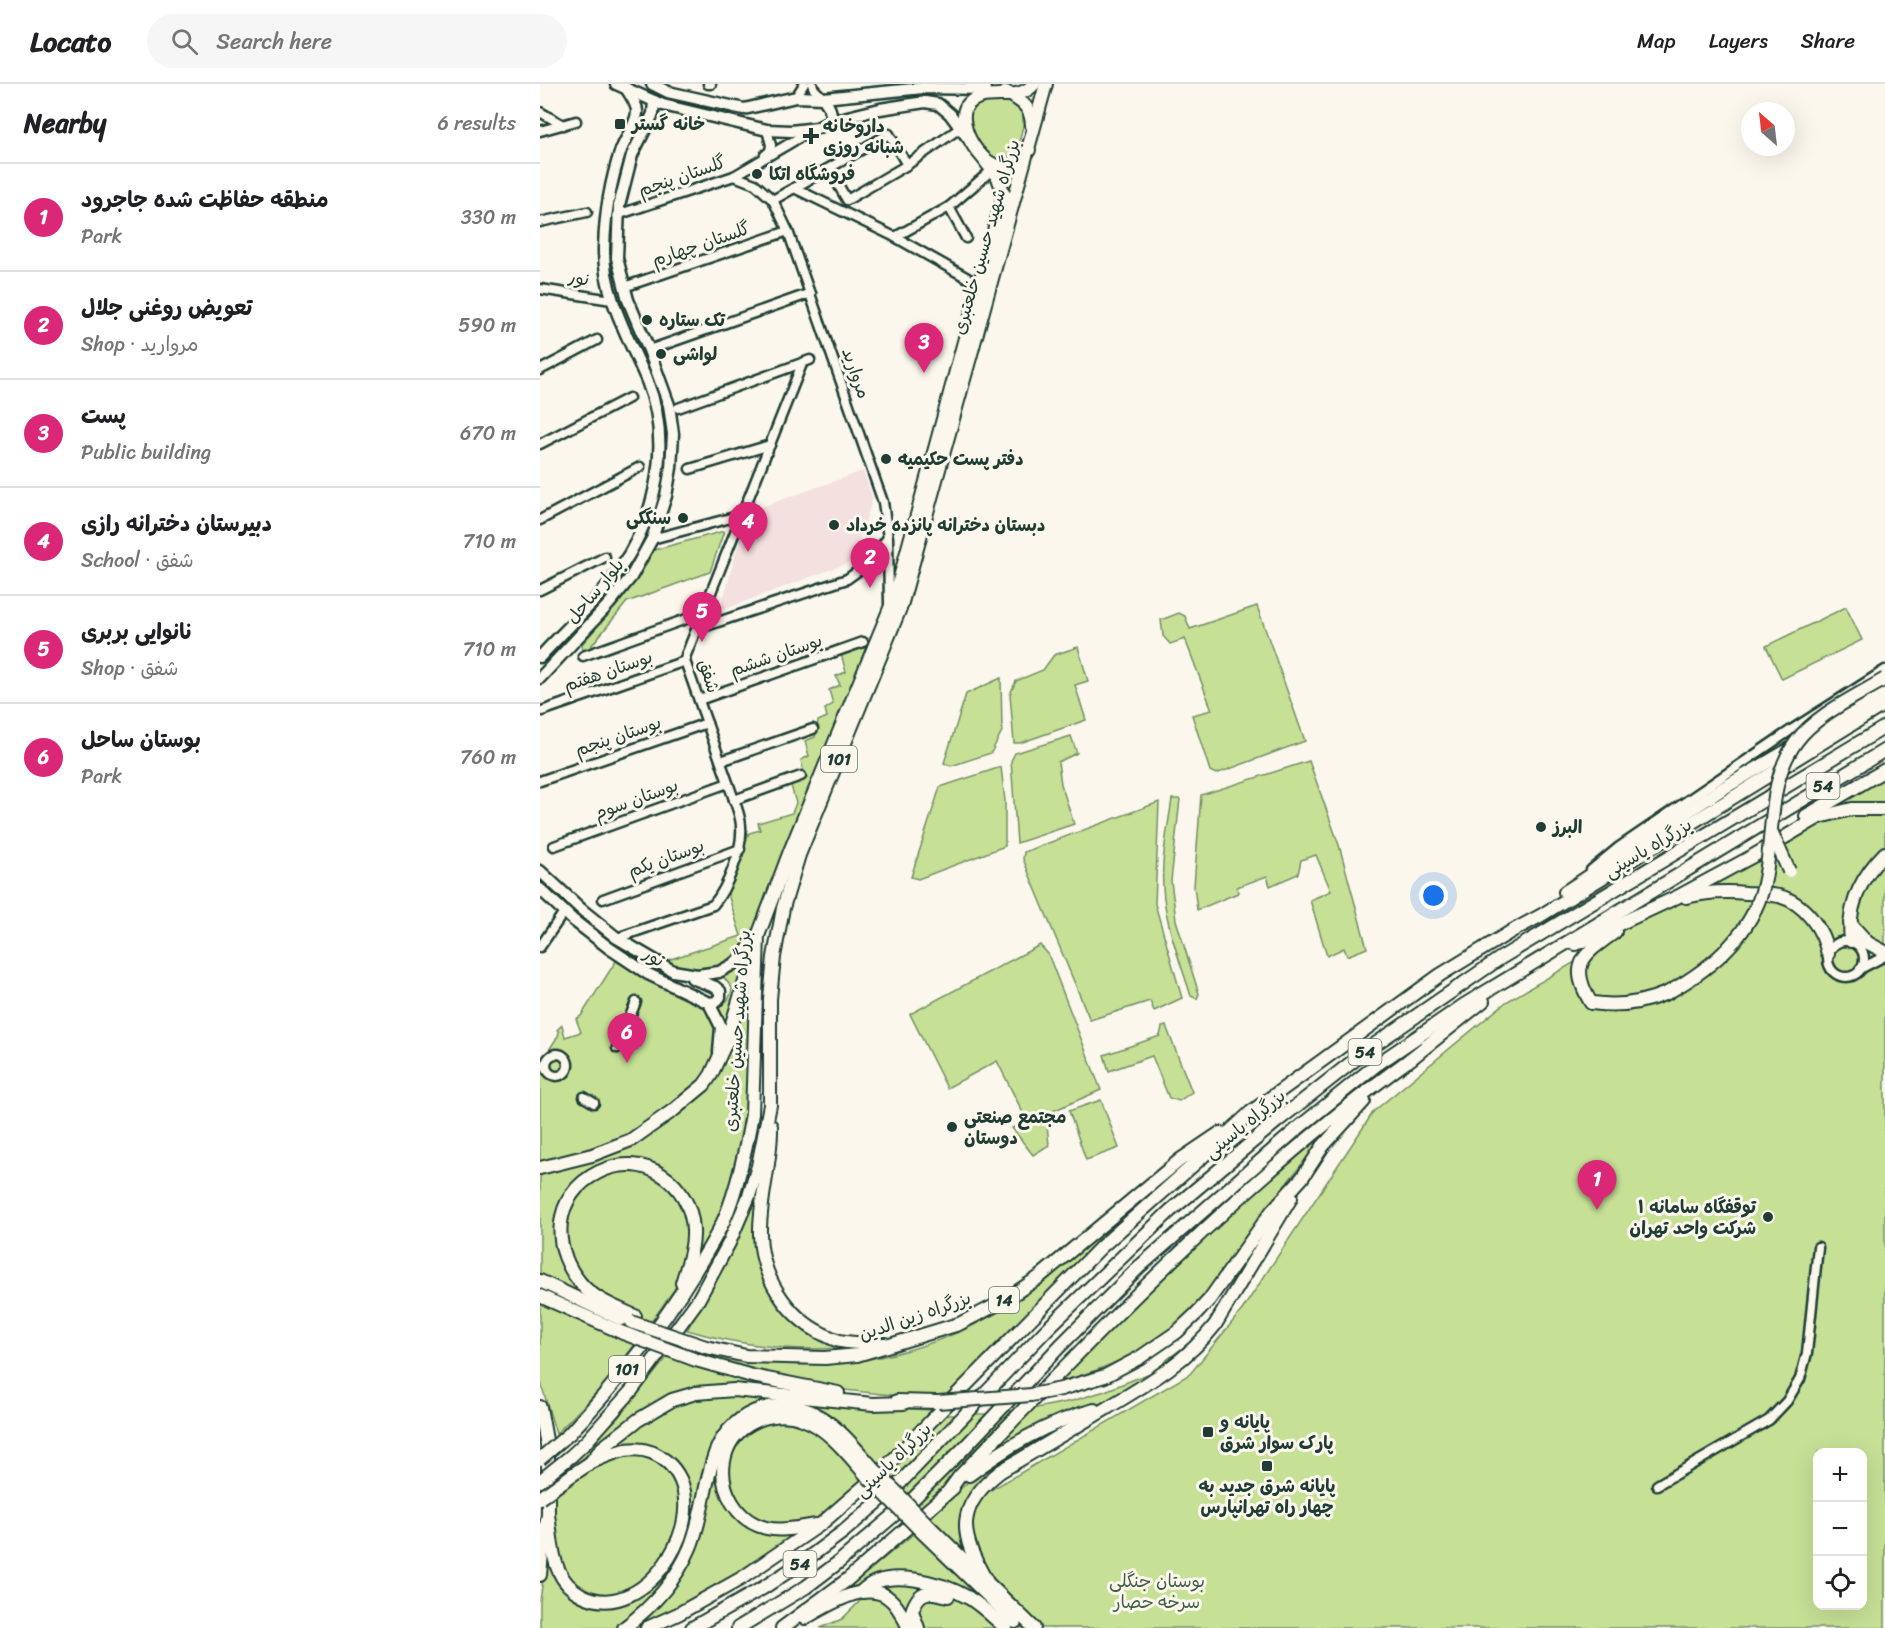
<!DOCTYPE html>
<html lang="en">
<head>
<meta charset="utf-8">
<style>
	body { margin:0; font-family:Sriracha,"Playpen Sans Arabic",sans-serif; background:#f6f6f6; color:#202124 }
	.controls { position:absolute; right:18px; bottom:18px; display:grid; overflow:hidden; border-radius:12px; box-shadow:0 6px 24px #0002 }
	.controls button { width:54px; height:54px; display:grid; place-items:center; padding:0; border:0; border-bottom:2px solid #e0e0e0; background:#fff; color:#202124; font:30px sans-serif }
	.compass { position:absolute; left:1201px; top:18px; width:54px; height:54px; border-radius:50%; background:#fff; box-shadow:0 6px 24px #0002; rotate:332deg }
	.you { position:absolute; left:894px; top:812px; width:21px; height:21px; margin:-15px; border:4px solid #fff; border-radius:50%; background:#1a73e8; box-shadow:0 0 0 9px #1a73e833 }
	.badge { display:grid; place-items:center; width:39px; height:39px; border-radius:50%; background:#db2777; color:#fff; font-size:20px; font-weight:700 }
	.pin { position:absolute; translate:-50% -50px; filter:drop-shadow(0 2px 3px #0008) }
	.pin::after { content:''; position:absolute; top:32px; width:21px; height:18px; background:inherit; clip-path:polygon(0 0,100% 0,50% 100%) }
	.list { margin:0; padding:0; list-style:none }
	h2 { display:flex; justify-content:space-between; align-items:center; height:78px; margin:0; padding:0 24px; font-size:26px }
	h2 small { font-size:20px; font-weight:400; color:#757577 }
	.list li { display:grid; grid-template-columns:39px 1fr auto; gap:18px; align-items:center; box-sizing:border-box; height:108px; padding:0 24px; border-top:2px solid #e0e0e0 }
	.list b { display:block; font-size:22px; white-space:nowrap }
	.list p { margin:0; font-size:20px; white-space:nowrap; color:#757577 }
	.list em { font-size:20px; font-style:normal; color:#757577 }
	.icon { flex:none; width:33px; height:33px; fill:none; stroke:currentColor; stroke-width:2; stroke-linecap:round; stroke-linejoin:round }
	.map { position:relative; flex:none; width:1345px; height:1544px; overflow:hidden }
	header { display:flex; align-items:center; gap:36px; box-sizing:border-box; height:84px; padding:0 30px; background:#fff; border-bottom:2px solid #e0e0e0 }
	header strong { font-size:28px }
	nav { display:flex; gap:33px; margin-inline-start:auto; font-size:21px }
	.search { width:420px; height:54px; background:#f6f6f6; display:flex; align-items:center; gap:15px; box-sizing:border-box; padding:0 21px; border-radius:33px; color:#757577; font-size:22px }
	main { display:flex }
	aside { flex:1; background:#fff }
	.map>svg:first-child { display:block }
</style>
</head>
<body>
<header>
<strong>Locato</strong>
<div class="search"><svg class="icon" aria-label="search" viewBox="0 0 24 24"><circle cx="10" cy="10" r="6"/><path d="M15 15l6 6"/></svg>Search here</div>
<nav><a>Map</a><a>Layers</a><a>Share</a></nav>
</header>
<main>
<aside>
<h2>Nearby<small>6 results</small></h2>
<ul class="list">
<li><span class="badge">1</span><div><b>منطقه حفاظت شده جاجرود</b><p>Park</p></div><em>330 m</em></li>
<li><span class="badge">2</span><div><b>تعویض روغنی جلال</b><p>Shop · مروارید</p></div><em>590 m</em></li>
<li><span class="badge">3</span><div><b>پست</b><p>Public building</p></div><em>670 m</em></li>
<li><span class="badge">4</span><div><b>دبیرستان دخترانه رازی</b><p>School · شفق</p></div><em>710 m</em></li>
<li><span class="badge">5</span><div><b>نانوایی بربری</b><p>Shop · شفق</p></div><em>710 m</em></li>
<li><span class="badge">6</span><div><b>بوستان ساحل</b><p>Park</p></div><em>760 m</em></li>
</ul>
</aside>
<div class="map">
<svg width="1345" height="1544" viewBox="0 0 1345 1544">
	<rect width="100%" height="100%" fill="#fbf7ec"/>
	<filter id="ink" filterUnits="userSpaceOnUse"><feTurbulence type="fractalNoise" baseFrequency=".0167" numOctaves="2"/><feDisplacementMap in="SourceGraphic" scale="12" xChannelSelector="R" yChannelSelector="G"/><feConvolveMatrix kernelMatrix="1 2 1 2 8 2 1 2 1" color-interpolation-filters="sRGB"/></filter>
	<g filter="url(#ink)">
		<path fill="#f4e0df" d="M323,387l10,27 -18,54 -7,11 -123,46 -4,-2 26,-95z"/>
		<g fill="#c6e096" stroke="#728e65" stroke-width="1.5" fill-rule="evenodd">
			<path d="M470,14l13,17v11l-5,21 -15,13 -9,1c-19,-23 -28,-27 -22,-59z"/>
			<path d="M184,447l-14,41 -83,30 -44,54 -1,-12 41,-46 31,-48z"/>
			<path d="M717,522l48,135 -89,33 -6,-3 -18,-56 20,-5 -27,-71 -15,5 -7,-8 -2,-16 18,-7 6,3 5,13z"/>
			<path d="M1306,523l16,33 -80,39 -16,-33z"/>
			<path d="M331,559l-117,290 -17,25 -22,13 -33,-1 -17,-9 76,-25 -14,-45 22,-58 11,-3 -2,-7 34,-10 4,-10 -5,-17 12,-16 -2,-10 8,-4 -4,-15 10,-4 3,-16 9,-4 -2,-8 8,-5 -4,-14 11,-5 -4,-9 10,-4 -5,-18z"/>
			<path d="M538,563l10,34 -13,4 11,35 -66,23h-6l-4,-49 6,-13 27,-11 11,-15z"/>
			<path d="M461,594l1,53 -11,22 -40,13 -7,-3 22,-69z"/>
			<path d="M531,652l6,17 -19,9 3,22 13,40 -57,19 -6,-82 4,-8z"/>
			<path d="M769,677l30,84 28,103 -20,8 -3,-8 -17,8 -17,-56 21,-9 -15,-36 -15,5 -3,14 -28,12 -3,-10 -30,11 1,6 -41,17 -3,-24 7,-91z"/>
			<path d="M461,683l4,34v45l-87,33 -7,-2 29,-90z"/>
			<path d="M1345,690v854h-1065l22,-9 30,-30 -50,17 37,-27 58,-48 58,-56 23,-18 82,-39c-40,22 -93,41 -113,86l223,-130 52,-64 132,-199 132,-109 105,-61 14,-13 200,-116zM1278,1368h44v154h-44z"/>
			<path d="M632,715h8l-9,82 5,39 23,74 -2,5 -6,-3c-11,-35 -26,-72 -28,-109 -2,-29 5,-60 9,-88z"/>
			<path d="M619,718l-4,102 27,94 -28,13 -4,-10 -60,19 -67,-161 1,-7z"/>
			<path d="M500,861l8,9 53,136 -55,24 3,31 -16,10 -21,-27 15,-7 -30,-60 -50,27 -37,-74z"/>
			<path d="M208,870l-25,89 2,-19 -10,-19c10,1 16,-7 17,-17l-10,-13z"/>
			<path d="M76,877l47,27 44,21 10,15v25l-14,32 -82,61 -81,23v-101l18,-28 1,-4 -2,-2 5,-5 3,12 16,-5 -5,-13 5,-3z"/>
			<path d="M206,899l4,1c-2,40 0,80 -3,120 -4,56 -23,119 -58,163l-4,-74 -52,-31 -61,27 -13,61 45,55 -64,-28v-106l46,-11 112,-66z"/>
			<path d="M626,942l26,66 -13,9 -10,-3 -17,-42 -43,15 -5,-16 56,-19 2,-9z"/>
			<path d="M561,1016l18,48 -33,12 -17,-49z"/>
			<path d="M816,1019c-30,32 -59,65 -85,101 -22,29 -41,60 -64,89 -40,49 -93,76 -154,90l54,-54 127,-120z"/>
			<path d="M652,1074l-133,124 -112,115 -46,-1 -75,-8 -128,-30 4,-7c27,5 53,12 81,13 87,5 173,-21 244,-70 30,-21 57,-45 85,-69 26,-22 53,-45 80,-67z"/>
			<path d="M90,1083l37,14 23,39 -7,52 -9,18 -23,32 -52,-26 -31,-36 -4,-43 21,-34z"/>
			<path d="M219,1099l-3,43 28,83 69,38c-57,6 -111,-1 -166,-17l48,-83z"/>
			<path d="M0,1215l96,44 -34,44 -46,47 -16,-54z"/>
			<path d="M658,1252l-14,19 -70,43 -30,12 -121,67 68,-68 41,-8 33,-10 45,-18 13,-8 1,-3z"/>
			<path d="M129,1271l138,37 -101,-4 -108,57 -20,18 -3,-4 42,-40z"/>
			<path d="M183,1311l139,12 72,3 -56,58 -52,-52 -97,8 -34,97 -20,49 -46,50 -11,8h-78v-27l9,-66 3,24 41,44 66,-24 28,-82 -26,-44 -55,-1c20,-17 41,-36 66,-47 16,-7 34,-8 51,-10z"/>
			<path d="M481,1326l-99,100 -6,-6 89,-92z"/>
			<path d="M436,1330h12l-80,81 -5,-5z"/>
			<path d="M405,1331h11l-63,64 -6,-6z"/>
			<path d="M235,1334l39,10 53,50 -43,36 -11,6 -18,6 -40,-5 -26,-29v-38l12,-20z"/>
			<path d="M111,1370l26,25 4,40 -18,45 -42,31 -36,-1 -25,-25 -5,-47v-26l36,-28 22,-13z"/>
			<path d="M176,1377l5,5 23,56 65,6 -52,35 -64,38 -50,24 -8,3h-7l40,-37z"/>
		</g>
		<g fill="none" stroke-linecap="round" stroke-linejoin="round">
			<defs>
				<g id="minor">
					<path d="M168,0h3"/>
					<path d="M272,0l2,5 9,9"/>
					<path d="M256,13l8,-13"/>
					<path d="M0,28l23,13"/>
					<path d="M0,47l36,-10"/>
					<path d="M225,71l5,-4 1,-6 -4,-15"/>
					<path d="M289,85l18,31 60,-35 53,-37"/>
					<path d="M194,92l21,8 18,16 15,31 95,271 5,36 1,66"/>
					<path d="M254,104l101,49 85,48"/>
					<path d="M233,116l116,-66 18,31"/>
					<path d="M409,123l17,31"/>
					<path d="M77,131l117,-39 80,-47"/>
					<path d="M0,138l47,-10"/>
					<path d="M355,153l54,-30 43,-37"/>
					<path d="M84,203l164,-56"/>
					<path d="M0,205l72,11"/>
					<path d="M109,266l162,-57"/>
					<path d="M0,286l57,-30"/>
					<path d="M138,324l132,-48"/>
					<path d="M0,360l89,-46"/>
					<path d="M150,385l80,-24"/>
					<path d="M0,436l100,-53"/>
					<path d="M112,455l90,-24"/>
					<path d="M0,506l65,-33"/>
					<path d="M157,545l150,-50 18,-13 22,-27"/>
					<path d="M43,572l120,-43"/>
					<path d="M159,616l164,-58"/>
					<path d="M2,627l143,-50"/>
					<path d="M181,677l92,-32"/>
					<path d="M0,697l167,-58"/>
					<path d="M194,716l67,-24"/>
					<path d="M14,762l174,-63"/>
					<path d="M1051,786l28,-23 172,-117 94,-60"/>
					<path d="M63,815l137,-50"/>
					<path d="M77,854l96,-33c14,-16 30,-56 28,-78 0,-7 -2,-13 -4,-19l-52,-147 1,-6 116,-291"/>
					<circle cx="1306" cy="875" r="18"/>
					<path d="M0,863l24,-35"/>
					<path d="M1320,885l25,-13"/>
					<path d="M77,964l19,-46"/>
					<circle cx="17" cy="981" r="11"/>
					<path d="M44,1013l10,6"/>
					<path d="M1117,1401l112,-65 18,-19 13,-22 7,-26 11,-106"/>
				</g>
				<g id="major">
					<path d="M76,0l47,21 104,25 24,1 26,-3 14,-7 49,-12 45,-7 13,2 12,10 17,23"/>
					<path d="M112,0l16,8 76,17 52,-12 27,1 100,-10 62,1"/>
					<path d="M283,14c6,8 9,13 8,23"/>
					<path d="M0,573c26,-29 57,-55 79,-87 38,-54 53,-128 28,-189 -18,-43 -44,-86 -43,-133 1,-34 6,-66 17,-98 4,-10 15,-27 16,-37 1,-8 -7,-18 -11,-25"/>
					<path d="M0,594l69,-74 22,-27 21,-38 14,-43 5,-28 2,-34 -4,-29 -20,-55 -21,-50 -11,-42 2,-52 13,-51 21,-41 1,-13"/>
					<path d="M0,787l41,38 36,29 56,33 24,4 22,-3 18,-10 21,-26"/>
					<path d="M0,805l33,31 36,28 39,26 61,29 12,24 -2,25"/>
					<path d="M152,894l23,9 5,4v6l-4,5 -7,1"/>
				</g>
				<g id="highway">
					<path d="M466,8c15,9 26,15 26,34"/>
					<path d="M489,66c-7,6 -13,14 -22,16 -24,6 -51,-39 -41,-59 16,-23 49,-1 68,-23"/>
					<path d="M1266,732l79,-46"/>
					<path d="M1025,808l157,-103 163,-96"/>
					<path d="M1146,813c20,-5 39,-6 60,-4 11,0 22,1 33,3 26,7 44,33 49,58"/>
					<path d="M1310,839l18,20 17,9"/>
					<path d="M1311,857c-4,-34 10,-64 34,-88"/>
					<path d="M1036,860l101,-47 76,-41 66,-39 33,-8h33"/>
					<path d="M1051,919c-23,-39 -8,-48 24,-71"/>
					<path d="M1053,919c25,4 50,0 74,-10"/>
					<path d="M868,977l75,-60"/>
					<path d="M231,1042c1,36 -12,72 -11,109 1,41 26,81 63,99 5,2 11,6 17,7 14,3 31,2 45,3"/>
					<path d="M0,1084l52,-13 39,-15 44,-31 29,-24 7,-10 16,-35 26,-85"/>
					<path d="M0,1197l81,38"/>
					<path d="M0,1212l83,37"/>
					<path d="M95,1232c-18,-8 -37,-15 -51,-29 -34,-36 -33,-92 15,-115 44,-22 92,10 94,58 1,18 -6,36 -11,53"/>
					<path d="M166,1263l40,9 79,2 32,-3 102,-31 41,-21 38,-25 142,-118 40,-27"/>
					<path d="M156,1276l56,16 86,17"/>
					<path d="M521,1305l44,-13 34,-18 38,-26 19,-18 13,-14 63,-89 30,-33 21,-32 41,-45"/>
					<path d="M357,1317l41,1"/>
					<path d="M0,1323l8,44v64l-5,26 -3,34"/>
					<path d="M29,1350c47,-50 90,-104 126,-163 11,-18 23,-36 31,-56 13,-32 20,-67 26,-101l6,-178 32,-85 105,-255 109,-402 -6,-16 -18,-24"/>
					<path d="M31,1372l15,-14 46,-52 66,-90 31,-57 20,-47 9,-30 12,-61v-106l4,-42 9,-49 16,-53 102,-249 145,-522"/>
					<path d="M32,1391l18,-12 12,-15 36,-28 34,-20 24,-7 38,-3 139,14 31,-1"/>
					<path d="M429,1391c38,-28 78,-53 125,-65"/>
					<path d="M408,1408l11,-15c142,-149 286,-299 454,-420"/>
					<path d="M8,1431c3,18 3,38 10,54 5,12 14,21 24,26 65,33 139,-88 84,-134 -25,-21 -50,-10 -76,2"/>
					<path d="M277,1441c-17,2 -34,7 -51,3 -29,-7 -47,-38 -42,-67 6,-36 47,-54 78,-42 27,9 47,37 65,57"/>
					<path d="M390,1443l104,101"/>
					<path d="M383,1449l92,89"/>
					<path d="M446,1496c-27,-46 -31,-74 15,-109 35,-21 71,-42 106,-63 40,-24 79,-46 108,-83l76,-127"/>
					<path d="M322,1507c24,-25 81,-8 107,7 13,8 25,20 37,30"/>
					<path d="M265,1534c22,-12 64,-41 86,-18 8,7 13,19 18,28"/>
					<path d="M84,1544c28,-21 52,-47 66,-80 13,-31 14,-66 26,-97 17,-43 68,-58 106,-33 21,13 36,34 52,51"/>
					<path d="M107,1544l31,-14 64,-36 79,-54 63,-55 217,-222 108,-96 42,-39 189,-137 72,-44 28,-15 57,-35 288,-177"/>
					<path d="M152,1544l71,-40 41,-27 39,-29 55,-47 149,-156 123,-118 106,-89 95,-75 128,-88 386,-232"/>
					<path d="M198,1544l68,-41 33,-25 74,-63 51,-51 96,-102 79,-79 158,-138 79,-64 88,-60 421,-255"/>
					<path d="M242,1544l65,-48 106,-92"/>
					<path d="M378,1544l-6,-17c7,-22 17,-20 36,-15"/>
				</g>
			</defs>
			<use href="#minor" stroke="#1f3d34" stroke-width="13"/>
			<use href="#major" stroke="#1f3d34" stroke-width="15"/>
			<use href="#highway" stroke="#1f3d34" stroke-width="16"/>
			<use href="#minor" stroke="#fbf7ec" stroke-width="8"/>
			<use href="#major" stroke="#fbf7ec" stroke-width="10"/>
			<use href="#highway" stroke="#fbf7ec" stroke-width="12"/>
			<defs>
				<g id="highway-bridge">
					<path d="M1232,749l17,38"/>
					<path d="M1127,909c42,-23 83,-57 96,-105 5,-19 6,-40 8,-59 3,-31 6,-61 25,-87 19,-27 61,-46 89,-63"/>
					<path d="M91,1238l75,25"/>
					<path d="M83,1249l73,27"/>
					<path d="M398,1318l93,-7 30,-6"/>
					<path d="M0,1375l29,-25"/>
					<path d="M334,1385l56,58"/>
					<path d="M327,1392l56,57"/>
					<path d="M0,1397l31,-25"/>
					<path d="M0,1414l32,-23"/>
				</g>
			</defs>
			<use href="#highway-bridge" stroke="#1f3d34" stroke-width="16" stroke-linecap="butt"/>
			<use href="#highway-bridge" stroke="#fbf7ec" stroke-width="12"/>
		</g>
	</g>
	<g fill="#1f3d34" stroke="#fbf7ec" stroke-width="2">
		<rect x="74" y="34" width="12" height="12" rx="3"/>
		<path d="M268 43h6v6h6v6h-6v6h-6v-6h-6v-6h6z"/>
		<circle cx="217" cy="90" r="6"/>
		<circle cx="107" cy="236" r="6"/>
		<circle cx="121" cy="270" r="6"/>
		<circle cx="346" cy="375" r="6"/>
		<circle cx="143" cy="434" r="6"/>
		<circle cx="294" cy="441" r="6"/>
		<circle cx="1001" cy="743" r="6"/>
		<circle cx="412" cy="1043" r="6"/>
		<circle cx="1228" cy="1133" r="6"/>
		<rect x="662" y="1342" width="12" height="12" rx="3"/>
		<rect x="721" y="1376" width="12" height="12" rx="3"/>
	</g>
	<g text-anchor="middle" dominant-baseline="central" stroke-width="6" stroke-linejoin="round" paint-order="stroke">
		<g fill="#fbf7ec" stroke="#61756b" stroke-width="1.5">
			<rect x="281" y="662" width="36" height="26" rx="4.5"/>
			<rect x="1266.5" y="689" width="33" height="26" rx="4.5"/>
			<rect x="808.5" y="955" width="33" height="26" rx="4.5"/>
			<rect x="449" y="1203" width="30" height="26" rx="4.5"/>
			<rect x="69" y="1272" width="36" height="26" rx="4.5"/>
			<rect x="243.5" y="1467" width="33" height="26" rx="4.5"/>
		</g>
		<g font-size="16" font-weight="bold" fill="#1f3d34">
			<text x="299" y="675">101</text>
			<text x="1283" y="702">54</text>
			<text x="825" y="968">54</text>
			<text x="464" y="1216">14</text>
			<text x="87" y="1285">101</text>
			<text x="260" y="1480">54</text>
		</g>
		<g font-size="18" font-weight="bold" fill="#1f3d34" stroke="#fbf7ec" text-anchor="start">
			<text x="92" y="40">خانه گستر</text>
			<text x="283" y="42">داروخانه<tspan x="283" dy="21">شبانه روزی</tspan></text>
			<text x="229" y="90">فروشگاه اتکا</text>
			<text x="119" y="236">تک ستاره</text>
			<text x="133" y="270">لواشی</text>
			<text x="358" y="375">دفتر پست حکیمیه</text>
			<text x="131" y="434" text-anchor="end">سنگکی</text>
			<text x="306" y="441">دبستان دخترانه پانزده خرداد</text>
			<text x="1013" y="743">البرز</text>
			<text x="424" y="1033">مجتمع صنعتی<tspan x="424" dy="21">دوستان</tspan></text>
			<text x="1216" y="1123" text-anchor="end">توقفگاه سامانه ۱<tspan x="1216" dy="21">شرکت واحد تهران</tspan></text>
			<text x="680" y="1338">پایانه و<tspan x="680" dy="21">پارک‌ سوار شرق</tspan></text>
			<text x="727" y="1402" text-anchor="middle">پایانه شرق جدید به<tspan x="727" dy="21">چهار راه تهرانپارس</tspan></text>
		</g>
		<g font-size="18" fill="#1f3d34" stroke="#fbf7ec">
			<text transform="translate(142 92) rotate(-19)">گلستان پنجم</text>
			<text transform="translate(446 153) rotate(-74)">بزرگراه شهید حسین خلعتبری</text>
			<text transform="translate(161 160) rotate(-19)">گلستان چهارم</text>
			<text transform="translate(39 194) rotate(10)">نور</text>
			<text transform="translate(316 289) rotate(71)">مروارید</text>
			<text transform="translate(55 507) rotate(-50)">بلوار ساحل</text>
			<text transform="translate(236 571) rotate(-19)">بوستان ششم</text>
			<text transform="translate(68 587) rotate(-19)">بوستان هفتم</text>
			<text transform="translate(169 592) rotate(73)">شفق</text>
			<text transform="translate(78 652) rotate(-19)">بوستان پنجم</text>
			<text transform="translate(96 715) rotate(-20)">بوستان سوم</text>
			<text transform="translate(1108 764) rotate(-31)">بزرگراه یاسینی</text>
			<text transform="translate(126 774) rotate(-20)">بوستان یکم</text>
			<text transform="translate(114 873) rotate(31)">نور</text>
			<text transform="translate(197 947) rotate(-86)">بزرگراه شهید حسین خلعتبری</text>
			<text transform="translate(705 1040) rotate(-39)">بزرگراه یاسینی</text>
			<text transform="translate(375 1232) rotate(-19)">بزرگراه زین الدین</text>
			<text transform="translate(353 1376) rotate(-44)">بزرگراه یاسینی</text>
		</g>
		<g font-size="18" fill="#405e48" stroke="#fbf7ec">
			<text x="617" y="1497">بوستان جنگلی<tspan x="617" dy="21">سرخه حصار</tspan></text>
		</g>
	</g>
</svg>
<div class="controls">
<button>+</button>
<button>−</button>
<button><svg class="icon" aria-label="locate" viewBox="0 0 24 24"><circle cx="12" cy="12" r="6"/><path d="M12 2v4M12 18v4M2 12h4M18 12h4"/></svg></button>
</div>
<svg class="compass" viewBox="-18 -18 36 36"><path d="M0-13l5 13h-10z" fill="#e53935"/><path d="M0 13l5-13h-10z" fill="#757577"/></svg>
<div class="you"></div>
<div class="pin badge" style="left:1057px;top:1126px">1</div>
<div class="pin badge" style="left:330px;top:504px">2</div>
<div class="pin badge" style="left:384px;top:289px">3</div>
<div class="pin badge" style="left:208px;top:468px">4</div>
<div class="pin badge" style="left:162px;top:558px">5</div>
<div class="pin badge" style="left:87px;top:979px">6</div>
</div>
</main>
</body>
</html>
